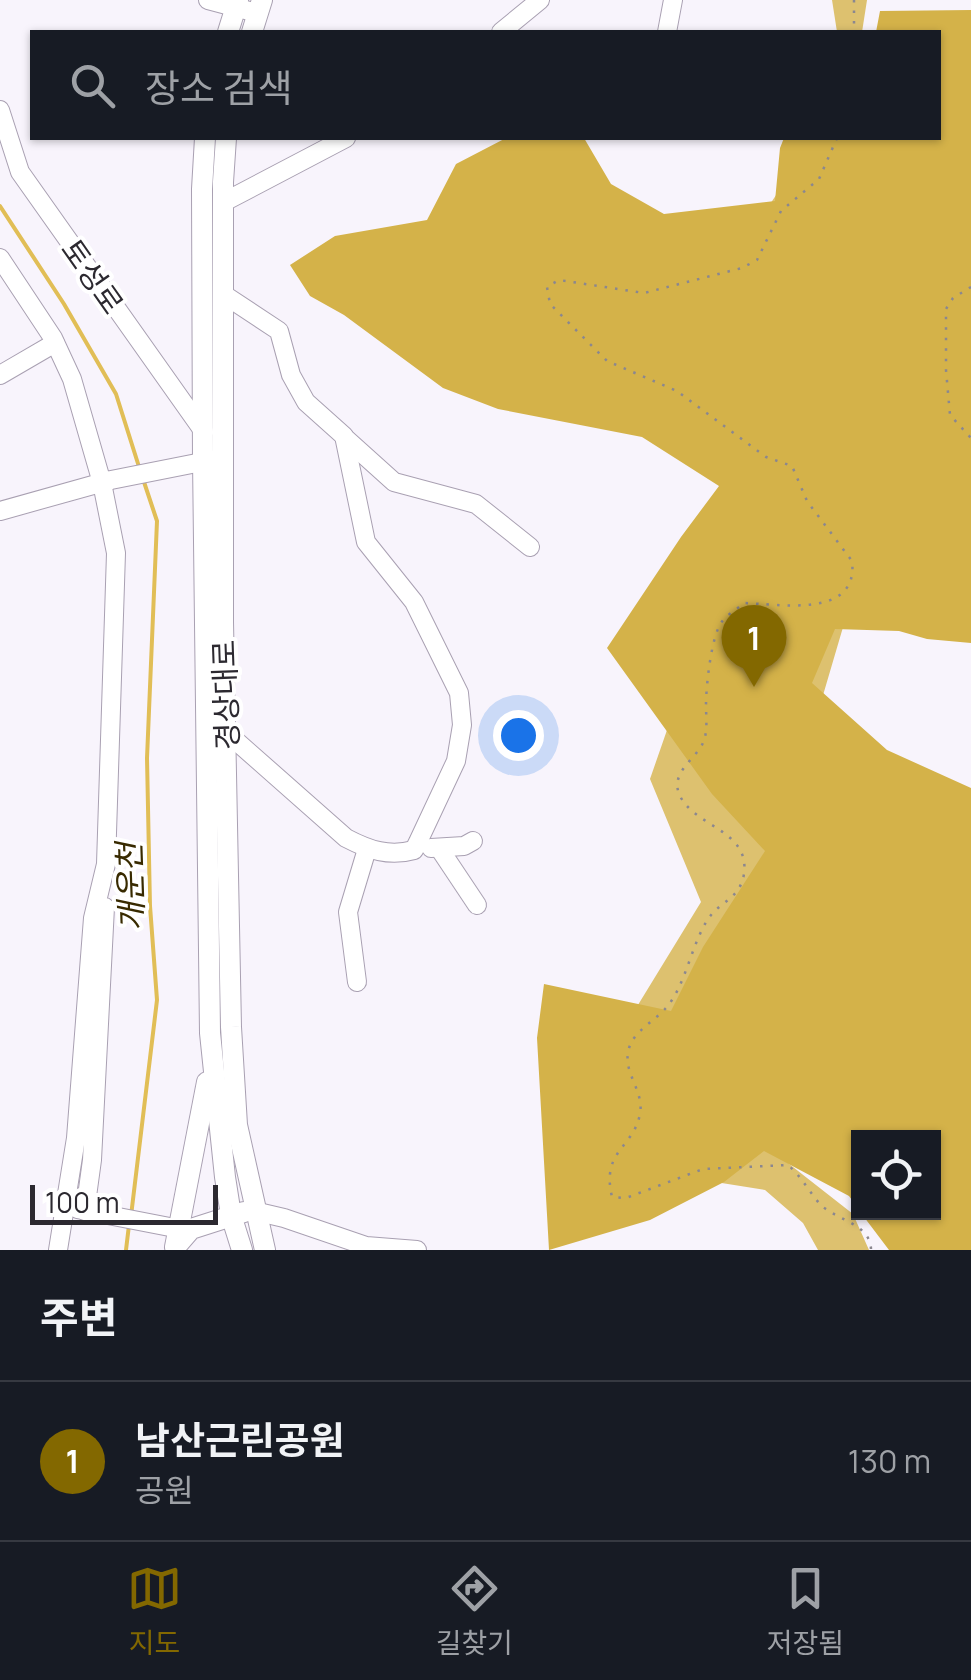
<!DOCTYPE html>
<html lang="ko">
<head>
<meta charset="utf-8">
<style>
	body { margin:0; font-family:Manrope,"Noto Sans KR",sans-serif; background:#20242c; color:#f1f3f6 }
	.controls { position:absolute; right:30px; bottom:30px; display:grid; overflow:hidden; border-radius:0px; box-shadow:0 2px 8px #0004 }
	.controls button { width:90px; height:90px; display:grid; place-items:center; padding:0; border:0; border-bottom:2px solid #363941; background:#171b24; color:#f1f3f6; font:50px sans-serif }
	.scale { position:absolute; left:30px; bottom:25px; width:188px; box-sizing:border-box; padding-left:10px; border:5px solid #2c2930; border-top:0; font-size:28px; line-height:35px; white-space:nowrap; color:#2c2930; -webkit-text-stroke:8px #fff; paint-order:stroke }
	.you { position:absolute; left:518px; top:735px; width:35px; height:35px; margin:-25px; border:8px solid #fff; border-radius:50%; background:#1a73e8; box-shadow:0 0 0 15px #1a73e833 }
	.badge { display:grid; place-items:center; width:65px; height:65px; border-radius:50%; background:#836800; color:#fff; font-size:32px; font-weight:700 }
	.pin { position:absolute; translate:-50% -82px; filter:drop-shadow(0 2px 5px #0008) }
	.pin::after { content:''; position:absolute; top:52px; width:35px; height:30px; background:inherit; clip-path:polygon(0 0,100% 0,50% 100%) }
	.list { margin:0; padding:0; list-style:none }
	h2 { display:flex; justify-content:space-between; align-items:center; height:130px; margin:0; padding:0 40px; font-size:42px }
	h2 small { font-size:32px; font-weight:400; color:#9ea1a6 }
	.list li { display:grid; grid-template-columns:65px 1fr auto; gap:30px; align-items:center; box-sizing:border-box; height:160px; padding:0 40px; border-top:2px solid #363941 }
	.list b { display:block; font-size:38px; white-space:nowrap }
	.list p { margin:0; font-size:32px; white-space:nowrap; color:#9ea1a6 }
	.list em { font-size:32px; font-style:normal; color:#9ea1a6 }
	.icon { flex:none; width:55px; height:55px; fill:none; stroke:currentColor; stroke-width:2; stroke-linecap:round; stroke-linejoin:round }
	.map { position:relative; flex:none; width:971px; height:1250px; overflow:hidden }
	.search { position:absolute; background:#171b24; box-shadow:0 2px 8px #0004; left:30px; right:30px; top:30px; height:110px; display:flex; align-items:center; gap:25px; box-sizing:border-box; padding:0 35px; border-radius:0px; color:#9ea1a6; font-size:38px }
	.sheet { height:290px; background:#171b24 }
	nav { display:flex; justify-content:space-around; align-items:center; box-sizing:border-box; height:140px; border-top:2px solid #363941; background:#171b24; font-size:28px; color:#9ea1a6 }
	nav a { display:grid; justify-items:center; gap:5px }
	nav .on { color:#836800 }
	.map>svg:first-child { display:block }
</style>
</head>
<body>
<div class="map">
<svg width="971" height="1250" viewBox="0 0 971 1250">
	<rect width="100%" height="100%" fill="#f8f4fc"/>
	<g fill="#ddc16f">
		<path d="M832,0h35l-5,32h-25z"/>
		<path d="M814,138l52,411 -87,296 -18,297 92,72 16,36h-51l-15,-27 -38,-33 -56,-9 -98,-132 90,-147 -51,-123 64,-184 103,-16 -84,-319z"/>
	</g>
	<path fill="#d4b249" d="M971,10v633l-44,-4 -28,-8 -64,-2 -23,54 75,67 84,38v462h-82l-28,-37 73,-1v-74h-76v70l-9,-12 -85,-45 -40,31 -74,38 -101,30 -12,-212 7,-54 127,27 32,-64 62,-96 -53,-57 -105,-146 74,-111 38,-51 -77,-49 -144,-28 -55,-21 -99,-73 -34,-19 -20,-31 45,-29 92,-16 29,-56 50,-26h78l27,46 53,30 111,-13 5,-53 4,-10h154v-106h-62l4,-21z"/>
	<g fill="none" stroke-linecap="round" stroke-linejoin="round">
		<g stroke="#e1be56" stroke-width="4">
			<path d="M0,206l64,98 52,90 24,76"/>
			<path d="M131,1216l26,-216 -7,-94 -3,-148 10,-237 -14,-42"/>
			<path d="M126,1250l3,-25"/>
		</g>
		<defs>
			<g id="minor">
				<path d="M208,0l49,13"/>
				<path d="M501,32l39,-32"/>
				<path d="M667,32l6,-32"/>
				<path d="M0,110l20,62 184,260"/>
				<path d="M224,202l122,-64"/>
				<path d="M0,258l53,80 19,41 30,104 14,70 -10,311 -13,54 -17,220 -18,112"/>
				<path d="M223,294l56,37 12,44 15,27 38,34 22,106 48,60 45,91 3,32 -6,36 -38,81 -4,8c-25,7 -45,0 -68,-12l-120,-106"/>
				<path d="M0,375l55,-32"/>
				<path d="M344,437l50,45 82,22 54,43"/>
				<path d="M0,511l111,-31 106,-21"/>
				<path d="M431,848l33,-2 9,-5"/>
				<path d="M439,848l38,57"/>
				<path d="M357,982l-9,-70 19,-63"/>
				<path d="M77,1209l103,20"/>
				<path d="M85,1211l7,-51 13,-253"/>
				<path d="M254,1211l30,7 82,28 51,4"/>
			</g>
			<g id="major">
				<path d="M228,32l10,-32"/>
				<path d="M252,32l10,-32"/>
				<path d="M205,138l-3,51 1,271 7,573 15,144 6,38 11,35"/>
				<path d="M226,138l-3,44v440l8,405 6,98 28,125"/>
				<path d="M178,1244l13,-15 53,-17"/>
				<path d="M175,1247l32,-165"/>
			</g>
		</defs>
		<use href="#minor" stroke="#a9a0b2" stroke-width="20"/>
		<use href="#major" stroke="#a9a0b2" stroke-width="22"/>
		<g stroke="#8b878f" stroke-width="2.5" stroke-dasharray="2.5 8" stroke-linecap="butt">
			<path d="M854,0v32"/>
			<path d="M837,138l-18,41 -38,32 -24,49 -15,8 -98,25 -85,-13 -12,7 3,17 57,57 70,30 89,66 26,9 15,35 45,60c7,58 -72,43 -108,42 -7,6 -19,13 -23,20 -10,15 -15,64 -15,82 0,12 2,27 -3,38 -8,17 -34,30 -23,53 15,31 70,34 64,78 -4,25 -24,27 -36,45 -17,26 -23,69 -43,90 -10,11 -25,19 -33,32 -15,28 13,47 8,73 -7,35 -39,36 -28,83l14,1 77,-29 85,-4c13,11 20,25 31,38 15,17 52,20 52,47"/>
			<path d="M971,287l-18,11 -7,11v61l4,45 21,23"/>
		</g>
		<use href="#minor" stroke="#fff" stroke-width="18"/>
		<use href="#major" stroke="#fff" stroke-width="20"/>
	</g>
	<g text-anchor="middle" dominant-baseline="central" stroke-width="8" stroke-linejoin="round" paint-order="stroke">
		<g font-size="30" fill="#2c2930" stroke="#fff">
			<text transform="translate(93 276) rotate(55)">토성로</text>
			<text transform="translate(225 695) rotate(-92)">경상대로</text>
		</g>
		<g font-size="32" font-style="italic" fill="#382a00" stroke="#fff">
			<text transform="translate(130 887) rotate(-92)">개운천</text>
		</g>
	</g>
</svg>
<div class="controls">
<button><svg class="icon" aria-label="locate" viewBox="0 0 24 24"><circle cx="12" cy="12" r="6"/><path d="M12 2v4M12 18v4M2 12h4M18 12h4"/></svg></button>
</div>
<div class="scale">100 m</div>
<div class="you"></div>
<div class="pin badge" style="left:754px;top:687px">1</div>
<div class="search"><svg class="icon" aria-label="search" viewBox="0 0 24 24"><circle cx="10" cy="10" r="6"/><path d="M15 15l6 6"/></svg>장소 검색</div>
</div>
<section class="sheet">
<h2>주변<small></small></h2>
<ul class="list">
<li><span class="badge">1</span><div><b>남산근린공원</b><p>공원</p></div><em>130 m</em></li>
</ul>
</section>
<nav>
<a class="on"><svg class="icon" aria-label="map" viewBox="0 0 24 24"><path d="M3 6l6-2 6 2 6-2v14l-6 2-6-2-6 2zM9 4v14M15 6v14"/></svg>지도</a>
<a><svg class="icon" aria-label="directions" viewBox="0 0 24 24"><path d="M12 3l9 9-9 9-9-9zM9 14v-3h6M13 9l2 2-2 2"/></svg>길찾기</a>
<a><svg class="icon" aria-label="saved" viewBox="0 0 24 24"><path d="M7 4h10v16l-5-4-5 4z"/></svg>저장됨</a>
</nav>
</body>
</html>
